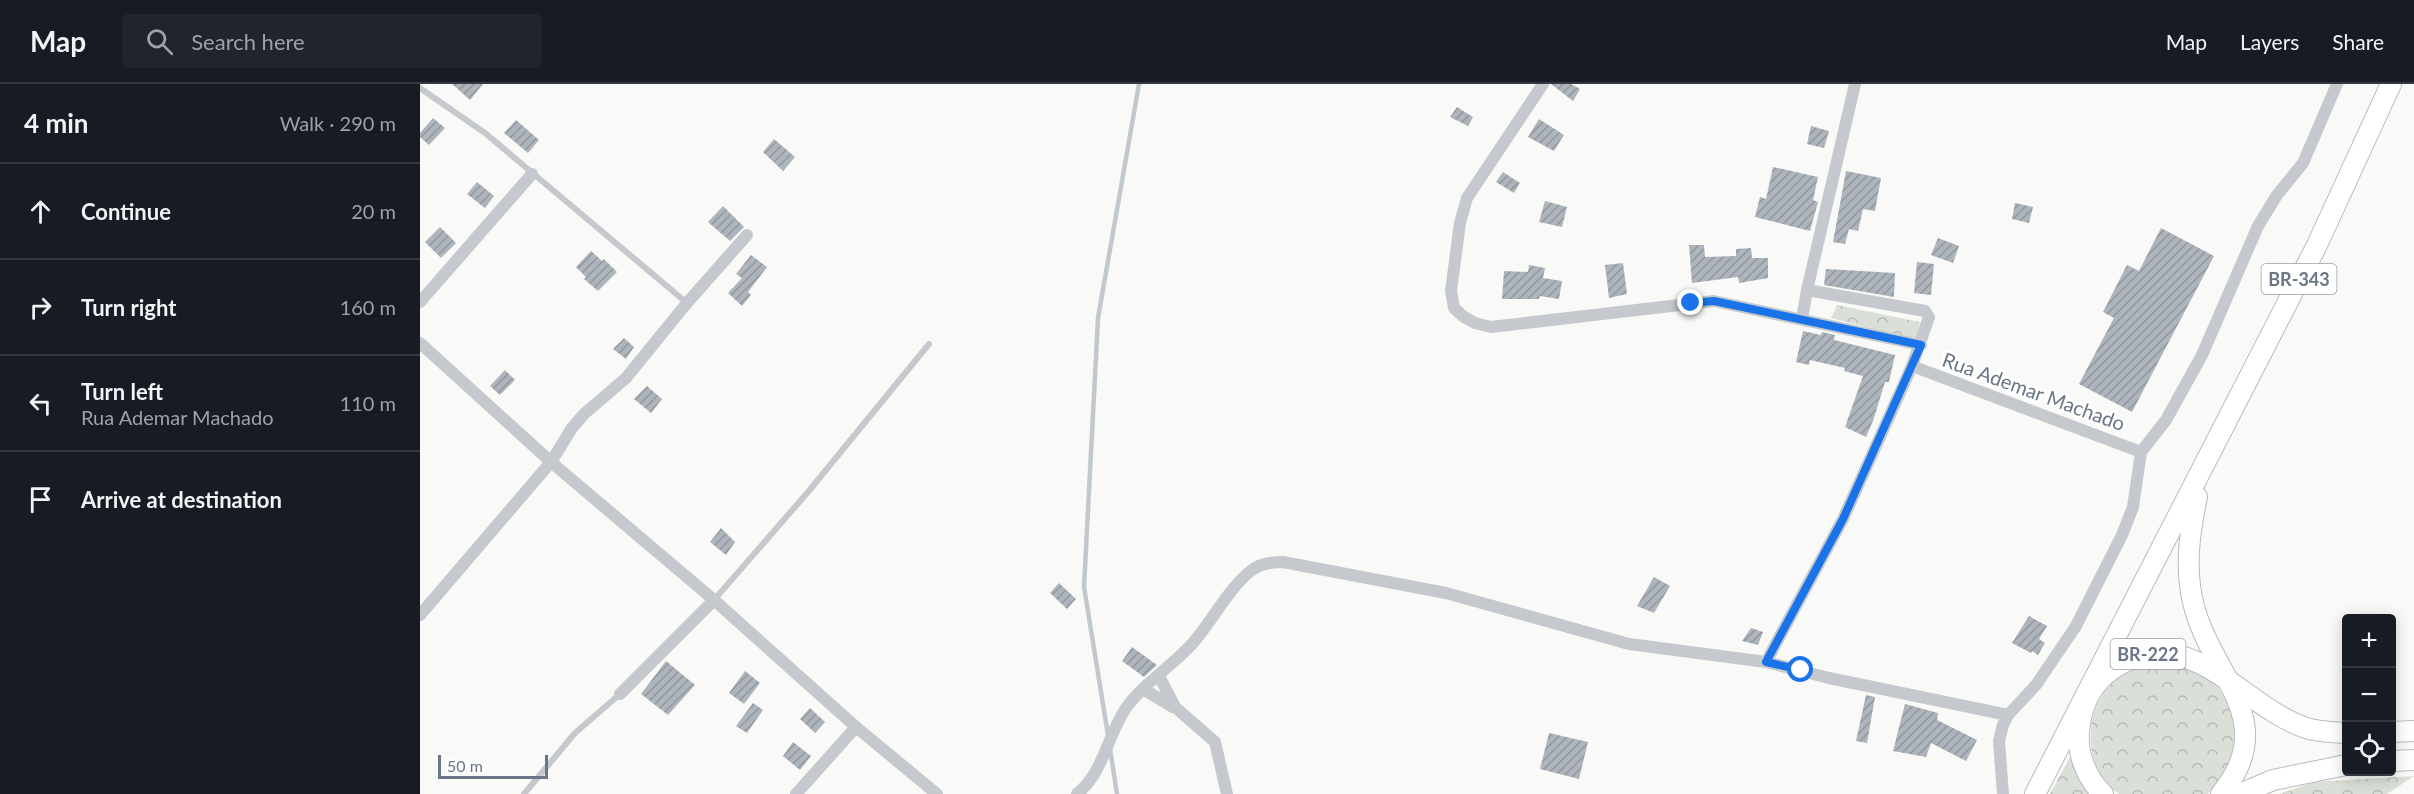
<!DOCTYPE html>
<html lang="en">
<head>
<meta charset="utf-8">
<style>
	body { margin:0; font-family:Lato,sans-serif; background:#20242c; color:#f1f3f6 }
	.controls { position:absolute; right:18px; bottom:18px; display:grid; overflow:hidden; border-radius:6px; box-shadow:0 3px 15px #0003 }
	.controls button { width:54px; height:54px; display:grid; place-items:center; padding:0; border:0; border-bottom:2px solid #363941; background:#171b24; color:#f1f3f6; font:30px sans-serif }
	.scale { position:absolute; left:18px; bottom:15px; width:110px; box-sizing:border-box; padding-left:6px; border:3px solid #6a7586; border-top:0; font-size:16px; line-height:21px; white-space:nowrap; color:#6a7586; -webkit-text-stroke:4px #fff; paint-order:stroke }
	.stop { position:absolute; width:18px; height:18px; margin:-14px; border:4px solid #1a73e8; border-radius:50%; background:#fff }
	.stop.end { background:#1a73e8; border-color:#fff; box-shadow:0 2px 6px #0008 }
	.list { margin:0; padding:0; list-style:none }
	h2 { display:flex; justify-content:space-between; align-items:center; height:78px; margin:0; padding:0 24px; font-size:26px }
	h2 small { font-size:20px; font-weight:400; color:#9ea1a6 }
	.list li { display:grid; grid-template-columns:39px 1fr auto; gap:18px; align-items:center; box-sizing:border-box; height:96px; padding:0 24px; border-top:2px solid #363941 }
	.list b { display:block; font-size:22px; white-space:nowrap }
	.list p { margin:0; font-size:20px; white-space:nowrap; color:#9ea1a6 }
	.list em { font-size:20px; font-style:normal; color:#9ea1a6 }
	.icon { flex:none; width:33px; height:33px; fill:none; stroke:currentColor; stroke-width:2; stroke-linecap:round; stroke-linejoin:round }
	.map { position:relative; flex:none; width:1994px; height:710px; overflow:hidden }
	header { display:flex; align-items:center; gap:36px; box-sizing:border-box; height:84px; padding:0 30px; background:#171b24; border-bottom:2px solid #363941 }
	header strong { font-size:28px }
	nav { display:flex; gap:33px; margin-inline-start:auto; font-size:21px }
	.search { width:420px; height:54px; background:#20242c; display:flex; align-items:center; gap:15px; box-sizing:border-box; padding:0 21px; border-radius:6px; color:#9ea1a6; font-size:22px }
	main { display:flex }
	aside { flex:1; background:#171b24 }
	.map>svg:first-child { display:block }
</style>
</head>
<body>
<header>
<strong>Map</strong>
<div class="search"><svg class="icon" aria-label="search" viewBox="0 0 24 24"><circle cx="10" cy="10" r="6"/><path d="M15 15l6 6"/></svg>Search here</div>
<nav><a>Map</a><a>Layers</a><a>Share</a></nav>
</header>
<main>
<aside>
<h2>4 min<small>Walk · 290 m</small></h2>
<ul class="list">
<li><svg class="icon" aria-label="ahead" viewBox="0 0 24 24"><path d="M12 20V5M6 11l6-6 6 6"/></svg><div><b>Continue</b></div><em>20 m</em></li>
<li><svg class="icon" aria-label="right" viewBox="0 0 24 24"><path d="M7 20v-9h11M14 6l5 5-5 5"/></svg><div><b>Turn right</b></div><em>160 m</em></li>
<li><svg class="icon" aria-label="left" viewBox="0 0 24 24"><path d="M17 20v-9H6M10 6l-5 5 5 5"/></svg><div><b>Turn left</b><p>Rua Ademar Machado</p></div><em>110 m</em></li>
<li><svg class="icon" aria-label="arrive" viewBox="0 0 24 24"><path d="M6 21V4h12l-3 4 3 4H6"/></svg><div><b>Arrive at destination</b></div></li>
</ul>
</aside>
<div class="map">
<svg width="1994" height="710" viewBox="0 0 1994 710">
	<defs>
		<pattern id="park-crowns" width="20" height="18" patternUnits="userSpaceOnUse" patternTransform="scale(1.5)"><rect width="20" height="18" fill="#dae0d8"/><path d="M2 6a3 3 0 1 1 6 0M12 15a3 3 0 1 1 6 0" fill="none" stroke="#b5bab5"/></pattern>
		<pattern id="building-hatch" width="6" height="6" patternUnits="userSpaceOnUse" patternTransform="scale(1.5)"><rect width="6" height="6" fill="#aeb4bb"/><path d="M-1 1l2-2M0 6l6-6M5 7l2-2" fill="none" stroke="#92979e"/></pattern>
	</defs>
	<rect width="100%" height="100%" fill="#f9f9f7"/>
	<g fill="url(#park-crowns)">
		<path d="M1417,221l83,17 -4,18 -85,-22z"/>
		<path d="M1730,579c7,0 16,-1 23,0 42,5 76,52 62,93 -6,16 -15,26 -27,38h-89c-35,-23 -37,-78 -10,-108 11,-12 26,-17 41,-23z"/>
		<path d="M1652,669l18,41h-40z"/>
		<path d="M1994,692l-27,18h-107l33,-12z"/>
	</g>
	<g fill="none" stroke-linecap="round" stroke-linejoin="round">
		<g stroke="#c1c8ce" stroke-width="4.5">
			<path d="M688,651l-24,-148 14,-269 41,-234"/>
			<path d="M690,665l7,45"/>
		</g>
	</g>
	<g fill="url(#building-hatch)">
		<path d="M32,0h31l-13,16z"/>
		<path d="M1131,0h20l9,5 -7,12z"/>
		<path d="M1037,23l16,10 -5,9 -18,-9z"/>
		<path d="M13,34l12,10 -16,17 -9,-8v-4z"/>
		<path d="M1119,35l25,16 -10,16 -26,-14z"/>
		<path d="M96,36l23,20 -11,13 -24,-20z"/>
		<path d="M1391,42l18,5 -5,17 -17,-4z"/>
		<path d="M354,55l21,18 -12,14 -20,-19z"/>
		<path d="M1353,83l45,10 -5,23 5,2 -8,29 -55,-14 5,-20 6,2z"/>
		<path d="M1426,87l35,7 -6,33 -12,-2 -5,22 -9,-2 -4,15 -12,-2z"/>
		<path d="M1083,88l17,11 -6,10 -18,-11z"/>
		<path d="M57,98l17,14 -9,12 -18,-14z"/>
		<path d="M1125,117l22,6 -5,20 -23,-5z"/>
		<path d="M1595,119l18,4 -4,16 -17,-4z"/>
		<path d="M303,122l21,21 -14,14 -22,-19z"/>
		<path d="M20,143l16,16 -15,15 -16,-16z"/>
		<path d="M1741,144l53,28 -82,156 -53,-28 35,-66 -11,-6 24,-47 12,6z"/>
		<path d="M1518,154l21,8 -6,17 -22,-8z"/>
		<path d="M1269,161h15l1,12 31,-1v-7l15,-1 1,10h16v20l-29,5 -1,-6 -46,6z"/>
		<path d="M171,167l11,10 2,-2 13,13 -19,19 -14,-12 2,-2 -10,-10z"/>
		<path d="M331,171l16,12 -19,25 3,3 -9,11 -14,-13 14,-15 -6,-4z"/>
		<path d="M1497,178l17,2 -3,31 -17,-2z"/>
		<path d="M1203,179l4,31 -18,4 -4,-33z"/>
		<path d="M1109,181l16,3 -2,10 19,3 -3,18 -19,-3 -1,3h-37l2,-28 24,1z"/>
		<path d="M1406,185l69,4 -1,24 -70,-12z"/>
		<path d="M1383,247l18,4 1,-3 13,3 -1,5 61,15 -6,27h-4l-12,39 -7,16 -21,-10 18,-51 -19,-5 1,-3 -35,-8 -1,5 -13,-3z"/>
		<path d="M204,254l10,9 -8,12 -13,-10z"/>
		<path d="M85,286l10,10 -15,15 -10,-9z"/>
		<path d="M227,302l15,13 -11,14 -17,-14z"/>
		<path d="M301,444l14,14 -9,13 -16,-13z"/>
		<path d="M1234,493l16,9 -16,27 -17,-7z"/>
		<path d="M639,499l17,16 -9,10 -17,-16z"/>
		<path d="M1609,532l18,10 -8,13 6,4 -7,12 -6,-4 -1,2 -19,-10z"/>
		<path d="M1331,544l12,4 -5,13 -16,-4z"/>
		<path d="M712,563l25,18 -13,12 -22,-16z"/>
		<path d="M246,577l29,24 -27,30 -27,-21z"/>
		<path d="M325,587l15,12 -16,21 -15,-11z"/>
		<path d="M1446,611l9,2 -8,46 -11,-2z"/>
		<path d="M333,619l10,7 -16,23 -11,-7z"/>
		<path d="M1485,620l33,9 -1,7 40,20 -11,21 -35,-18 -5,14 -33,-6z"/>
		<path d="M390,624l15,14 -10,11 -15,-14z"/>
		<path d="M1129,649l39,9 -9,37 -39,-10z"/>
		<path d="M373,658l18,14 -11,14 -17,-14z"/>
	</g>
	<g fill="none" stroke-linecap="round" stroke-linejoin="round">
		<defs>
			<g id="primary">
				<path d="M1972,648l22,-1"/>
				<path d="M1972,677l22,-1"/>
				<path d="M1683,710c-16,-15 -26,-40 -24,-62 2,-26 11,-47 32,-62 79,-53 126,34 195,58 12,4 27,4 40,5"/>
				<path d="M1820,710l33,-14 73,-15"/>
			</g>
			<g id="trunk">
				<path d="M1777,413c-8,38 -13,75 -2,113 20,69 85,112 26,184"/>
				<path d="M1615,710l282,-549 74,-161"/>
			</g>
		</defs>
		<use href="#primary" stroke="#b8bbc0" stroke-width="22"/>
		<use href="#trunk" stroke="#b8babe" stroke-width="22"/>
		<g stroke="#c5c8cc" stroke-width="6">
			<path d="M0,4l65,45 202,170"/>
			<path d="M294,516l94,-108 121,-148"/>
			<path d="M104,710l51,-61 45,-39"/>
		</g>
		<g stroke="#c5c8cc" stroke-width="12">
			<path d="M1123,0l-76,114 -7,25 -9,68 3,17 10,9 11,6 16,4 223,-26 207,44"/>
			<path d="M0,218l112,-128"/>
			<path d="M1382,235l5,-29 48,-206"/>
			<path d="M0,259l131,119 163,138 142,127 81,67"/>
			<path d="M1492,282l229,86"/>
			<path d="M0,531l131,-153 21,-34 12,-14 42,-36 61,-75 60,-68"/>
			<path d="M1346,578l77,-143 69,-153 17,-49 -4,-6 -118,-21"/>
			<path d="M739,592l16,31 40,35 12,52"/>
			<path d="M723,605l30,18"/>
			<path d="M200,610l94,-94"/>
			<path d="M376,710l60,-67"/>
			<path d="M657,710c27,-22 30,-58 49,-86 18,-25 45,-41 66,-64 19,-21 38,-58 60,-74 9,-7 20,-8 31,-8l163,31 183,51 137,18 63,16 179,37"/>
			<path d="M1583,710l-4,-53 4,-16 5,-10 28,-30 40,-59 46,-91 11,-28 8,-55 25,-32 36,-65 56,-129 19,-31 26,-32 34,-79"/>
		</g>
		<use href="#primary" stroke="#fff" stroke-width="20"/>
		<use href="#trunk" stroke="#fff" stroke-width="20"/>
	</g>
	<g fill="none" stroke-linecap="round" stroke-linejoin="round">
		<path stroke="#1a73e8" stroke-width="8" d="M1271,219l23,-2 207,44 -78,174 -77,143 35,8"/>
	</g>
	<g text-anchor="middle" dominant-baseline="central" stroke-width="6" stroke-linejoin="round" paint-order="stroke">
		<g fill="#fff" stroke="#979eaa" stroke-width="1.5">
			<rect x="1841.5" y="180" width="75" height="30" rx="4.5"/>
			<rect x="1690.5" y="555" width="75" height="30" rx="4.5"/>
		</g>
		<g font-size="18" font-weight="bold" fill="#6a7586">
			<text x="1879" y="195">BR-343</text>
			<text x="1728" y="570">BR-222</text>
		</g>
		<g font-size="20" fill="#6a7586" stroke="#fff">
			<text transform="translate(1614 307) rotate(20)">Rua Ademar Machado</text>
		</g>
	</g>
</svg>
<div class="controls">
<button>+</button>
<button>−</button>
<button><svg class="icon" aria-label="locate" viewBox="0 0 24 24"><circle cx="12" cy="12" r="6"/><path d="M12 2v4M12 18v4M2 12h4M18 12h4"/></svg></button>
</div>
<div class="scale">50 m</div>
<div class="stop" style="left:1381px;top:586px"></div>
<div class="stop end" style="left:1271px;top:219px"></div>
</div>
</main>
</body>
</html>
